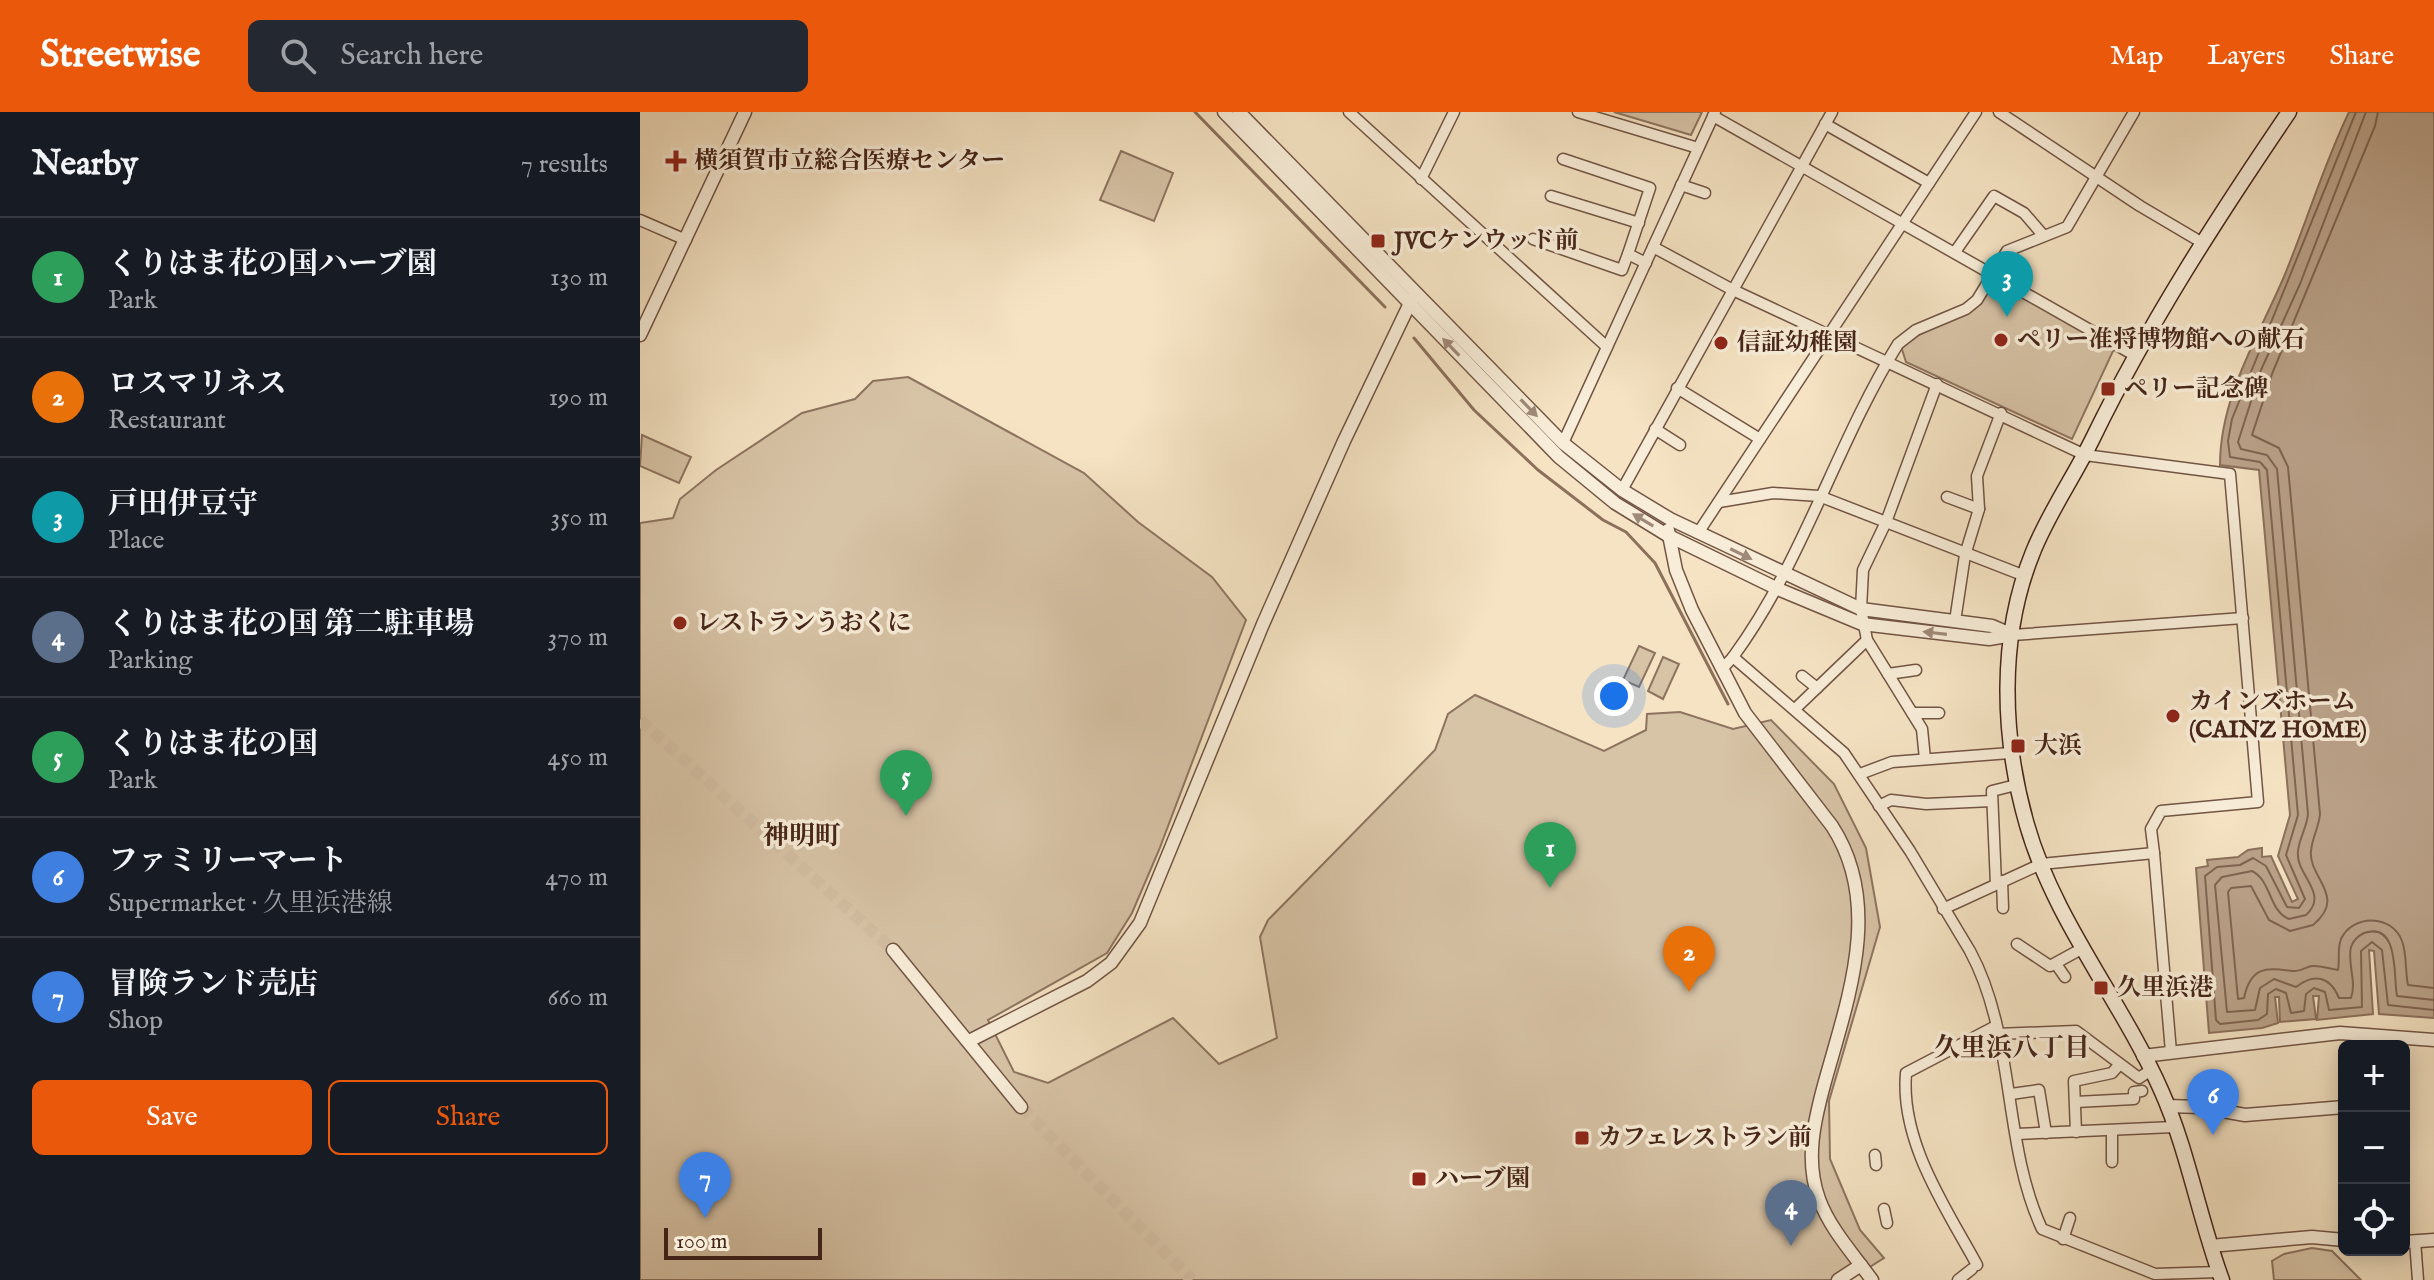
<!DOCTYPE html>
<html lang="en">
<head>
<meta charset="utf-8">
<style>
	body { margin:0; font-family:"IM FELL English","Noto Serif JP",serif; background:#242831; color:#f1f3f6 }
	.controls { position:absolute; right:24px; bottom:24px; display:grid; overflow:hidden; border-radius:12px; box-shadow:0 4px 20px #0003 }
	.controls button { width:72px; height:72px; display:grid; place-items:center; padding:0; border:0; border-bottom:2px solid #363941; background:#171b24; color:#f1f3f6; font:40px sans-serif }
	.scale { position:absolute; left:24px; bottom:20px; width:158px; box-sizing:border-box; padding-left:8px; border:4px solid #462519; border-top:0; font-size:22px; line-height:28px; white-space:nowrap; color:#462519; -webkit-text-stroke:6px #f8edd8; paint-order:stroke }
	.you { position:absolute; left:974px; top:584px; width:28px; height:28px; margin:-20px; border:6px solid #fff; border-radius:50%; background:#1a73e8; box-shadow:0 0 0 12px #1a73e833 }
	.badge { display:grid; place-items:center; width:52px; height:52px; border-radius:50%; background:#ea580c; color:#fff; font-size:26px; font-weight:700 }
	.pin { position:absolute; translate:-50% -66px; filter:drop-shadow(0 2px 4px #0008) }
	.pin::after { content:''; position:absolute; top:42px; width:28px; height:24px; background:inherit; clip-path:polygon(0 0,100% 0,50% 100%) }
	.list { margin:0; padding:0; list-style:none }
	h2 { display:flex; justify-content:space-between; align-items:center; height:104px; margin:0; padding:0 32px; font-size:34px }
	h2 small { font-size:26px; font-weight:400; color:#9ea1a6 }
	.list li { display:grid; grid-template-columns:52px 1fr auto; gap:24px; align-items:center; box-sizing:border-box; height:120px; padding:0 32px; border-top:2px solid #363941 }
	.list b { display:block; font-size:30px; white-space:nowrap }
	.list p { margin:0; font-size:26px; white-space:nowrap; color:#9ea1a6 }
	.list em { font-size:26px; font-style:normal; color:#9ea1a6 }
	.actions { display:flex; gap:16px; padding:24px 32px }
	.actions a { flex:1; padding:18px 0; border:2px solid #ea580c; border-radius:12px; text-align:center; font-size:28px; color:#ea580c }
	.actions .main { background:#ea580c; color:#fff }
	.icon { flex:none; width:44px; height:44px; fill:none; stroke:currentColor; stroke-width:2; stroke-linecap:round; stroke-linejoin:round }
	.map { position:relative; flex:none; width:1794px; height:1168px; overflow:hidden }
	header { display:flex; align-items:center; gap:48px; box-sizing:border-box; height:112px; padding:0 40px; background:#ea580c; color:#fff }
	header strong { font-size:38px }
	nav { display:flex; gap:44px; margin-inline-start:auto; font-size:28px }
	.search { width:560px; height:72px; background:#242831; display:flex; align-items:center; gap:20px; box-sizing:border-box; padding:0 28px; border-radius:12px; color:#9ea1a6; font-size:30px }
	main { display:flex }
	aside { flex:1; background:#171b24 }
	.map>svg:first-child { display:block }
</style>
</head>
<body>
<header>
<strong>Streetwise</strong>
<div class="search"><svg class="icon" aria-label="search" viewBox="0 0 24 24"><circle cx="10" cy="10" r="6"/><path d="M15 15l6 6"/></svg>Search here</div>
<nav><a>Map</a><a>Layers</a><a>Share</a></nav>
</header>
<main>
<aside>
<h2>Nearby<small>7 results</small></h2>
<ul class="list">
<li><span class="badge" style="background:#2e9e5b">1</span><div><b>くりはま花の国ハーブ園</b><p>Park</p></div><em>130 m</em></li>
<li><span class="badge" style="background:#e8710a">2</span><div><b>ロスマリネス</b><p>Restaurant</p></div><em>190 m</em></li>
<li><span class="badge" style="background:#0f9aa8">3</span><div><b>戸田伊豆守</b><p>Place</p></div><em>350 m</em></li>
<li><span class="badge" style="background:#5c6f8a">4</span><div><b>くりはま花の国 第二駐車場</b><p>Parking</p></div><em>370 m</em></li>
<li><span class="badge" style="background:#2e9e5b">5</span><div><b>くりはま花の国</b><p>Park</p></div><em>450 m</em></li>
<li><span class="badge" style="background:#3f7fe0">6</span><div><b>ファミリーマート</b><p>Supermarket · 久里浜港線</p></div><em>470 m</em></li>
<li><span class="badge" style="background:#3f7fe0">7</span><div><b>冒険ランド売店</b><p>Shop</p></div><em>660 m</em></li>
</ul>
<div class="actions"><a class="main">Save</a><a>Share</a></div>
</aside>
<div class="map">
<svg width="1794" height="1168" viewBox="0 0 1794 1168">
	<rect width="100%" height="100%" fill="#f5e3c3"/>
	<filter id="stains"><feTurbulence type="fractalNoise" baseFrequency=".0025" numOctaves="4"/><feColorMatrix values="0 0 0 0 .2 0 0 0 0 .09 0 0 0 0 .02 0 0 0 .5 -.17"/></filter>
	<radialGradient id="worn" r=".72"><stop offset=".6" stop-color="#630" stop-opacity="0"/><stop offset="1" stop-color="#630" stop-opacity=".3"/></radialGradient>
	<g fill="#d7c3a6" stroke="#8e7460" stroke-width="2">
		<path d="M974,0h88l-11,23z"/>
		<path d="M481,39l52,22 -19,48 -54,-21z"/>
		<path d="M1357,171l117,66 -42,90 -166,-77 -5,-16c31,-24 69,-23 88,-60z"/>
		<path d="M268,265l176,96 54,49 74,55 34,43 -87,230 -27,63 -25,40 -119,67 26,52 34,11 125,-65 46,46 58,-26 -17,-101 8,-17 167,-170 13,-36 27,-19 129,56 42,-21 1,-16 33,-2 53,17 38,-9 63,64 32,64 14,79 -51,174 1,58 30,71 24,28 -35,22h-1209v-757l33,-5 7,-19 36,-29 86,-57 53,-14 18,-18z"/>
		<path d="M2,323l49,22 -12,26 -39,-17z"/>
		<path d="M999,534l16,7 -16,34 -16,-7z"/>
		<path d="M1023,545l16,7 -16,35 -15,-8z"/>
		<path d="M1672,1136l20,3 29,29h-87l-2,-19 12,-7z"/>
	</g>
	<path fill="#baa289" stroke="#8c705c" stroke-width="2" d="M1709,0h85v906l-55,-4 -5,-63 -5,-1 4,64 -56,6 2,-24h-6l3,23 -36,3 -1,-25h-4l3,26 -16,5 -53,5 -13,-165 12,-2 -1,-6 31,-3 10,-7 14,-2v9l9,-1 21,46 6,-3 -20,-43 12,-41 -31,-345 -39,-5c0,-67 37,-126 63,-186 23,-55 40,-113 66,-167z"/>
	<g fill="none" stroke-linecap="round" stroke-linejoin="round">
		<g stroke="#806451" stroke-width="2">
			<path d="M1716,0l-124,307 -4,22 2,16 30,5 7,8 31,345 -12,40 19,44 -6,9 -12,-1 -21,-41 -13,-8 -13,7 -23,2 -12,9 11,144 4,4 38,-4 9,-6 1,-20 8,-5 10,4 5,20 13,-2 2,-17 8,-6 11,4 4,18 33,-3 -1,-56 11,-9 10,8 6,55 46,5"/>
			<path d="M1726,0l-66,172 -39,86 -23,72 3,7 26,6 10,14 31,345c-1,13 -9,25 -10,37 -3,24 32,42 8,64l-17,4c-21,-9 -17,-38 -37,-48l-30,6 -7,8 12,127 28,-2 5,-22 14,-9 22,8c18,-14 34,-11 43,11h12c6,-16 -4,-35 0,-51 2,-6 7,-11 13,-14 36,-12 29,44 33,63l37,4"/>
			<path d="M1738,0l-3,14 -103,248 -20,61 27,13 9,19 32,347c-1,13 -8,24 -9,37 -3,27 37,45 2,74l-23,6 -21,-11 -18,-34 -20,2 -3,4 10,107 6,-1c7,-33 23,-30 49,-27 6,1 13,-4 19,-5 9,-1 17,3 26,4 2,-10 -1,-21 3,-31 12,-25 51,-25 61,2 5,13 3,30 6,44l26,3"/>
		</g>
		<g stroke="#8c705c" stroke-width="3">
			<path d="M555,0l190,195"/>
			<path d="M774,226l60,72 64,60 65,50 23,12 29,31 73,141"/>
		</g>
		<g stroke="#d2bda1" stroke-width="12" stroke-dasharray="12 6" stroke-linecap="butt">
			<path d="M0,608l253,230"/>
			<path d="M381,995l171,173"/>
		</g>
		<defs>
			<g id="minor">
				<path d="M709,0l258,235"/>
				<path d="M938,0l120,36"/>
				<path d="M1359,0l141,94 61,36"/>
				<path d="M1073,4l421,239"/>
				<path d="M1185,12l104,59"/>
				<path d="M923,47l87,29 -22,66"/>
				<path d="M781,67l33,-67"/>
				<path d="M1041,73l24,8"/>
				<path d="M911,84l88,27"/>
				<path d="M0,108l46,20"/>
				<path d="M893,127l89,31 6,-16 18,9"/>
				<path d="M1013,135l80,43 352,165 145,19 28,328 -97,9 -10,18 3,24"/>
				<path d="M1315,140l39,-56 30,17 19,22"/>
				<path d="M1037,276l83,51"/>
				<path d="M1015,317l25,16"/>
				<path d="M923,331l152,-331"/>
				<path d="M982,378l210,-378"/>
				<path d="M1307,385l32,12"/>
				<path d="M1079,390l54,-9 46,3 206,80"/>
				<path d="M1058,421l278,-421"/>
				<path d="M1315,509l10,-66 14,-46 -2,-33 24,-63"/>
				<path d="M1373,523l230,-17"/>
				<path d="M1093,545c70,-95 103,-213 165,-313l18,-14 50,-21 11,-9 30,-49 60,-24 67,-115"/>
				<path d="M1084,555l9,-10 111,96 66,98 60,100c46,85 32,192 72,278l113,45 64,-2"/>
				<path d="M1248,562l28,-4"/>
				<path d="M1162,564l15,12"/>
				<path d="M1156,596l71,-68"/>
				<path d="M1272,601h27"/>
				<path d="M1285,647l-3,-30 -55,-89 -6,-31 2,-39 23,-48 51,-138"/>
				<path d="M1220,662l32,-12 118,-9"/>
				<path d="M1239,694l12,-6 35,4 66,-3"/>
				<path d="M1362,769l1,27"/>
				<path d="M1356,772l-4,-93 24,-6"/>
				<path d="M1303,797l98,-45 113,-11 17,199"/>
				<path d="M1377,832l33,22 6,-2 9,13"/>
				<path d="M1412,853l31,-17"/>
				<path d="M1356,922l80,-3 63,47 12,-8"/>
				<path d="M1371,982l28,-4 7,43"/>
				<path d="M1436,990l58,-3v-7l8,-1"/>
				<path d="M1472,1019v31"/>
				<path d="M1436,1020l-2,-51 38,-8 7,-8"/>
				<path d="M1376,1022l158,-7"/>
				<path d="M1235,1043l1,10"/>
				<path d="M1244,1097l3,14"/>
				<path d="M1423,1127l7,-21"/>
				<path d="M1775,1129l3,39"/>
				<path d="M1337,1153c-31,-57 -77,-123 -71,-192l88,-46"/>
				<path d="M1318,1168l14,-11"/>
			</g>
			<g id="tertiary">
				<path d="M584,0l335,345 56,46 52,32 111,54 84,35 127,15 24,-4"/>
				<path d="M599,0l324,331 59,47 48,29 191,90 131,17 21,9"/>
				<path d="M0,223l105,-223"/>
				<path d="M1028,418l8,40 16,40 53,103 87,113c52,80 15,175 -8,259 -10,37 -19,76 -5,114 11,30 35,56 53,81"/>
				<path d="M253,838l128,157"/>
				<path d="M329,929l118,-60 24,-18 29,-40 123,-299 81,-183 68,-142"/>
				<path d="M1503,944l197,-23 94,7"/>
				<path d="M1527,994l34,1 44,8 99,-8"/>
				<path d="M1764,1130l30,-2"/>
				<path d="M1570,1134l102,-9 32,3"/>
				<path d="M1198,1168l23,-15"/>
			</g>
			<path id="secondary" d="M1582,1168c-23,-62 -34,-130 -61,-190 -40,-90 -107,-170 -134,-265 -25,-87 -29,-187 6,-273 16,-40 41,-75 60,-114 56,-115 124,-220 196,-326"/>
		</defs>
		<use href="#minor" stroke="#725444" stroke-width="13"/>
		<use href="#tertiary" stroke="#725444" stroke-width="15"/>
		<use href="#secondary" stroke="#462519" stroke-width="17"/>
		<use href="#minor" stroke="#f8edd8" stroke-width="10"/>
		<use href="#tertiary" stroke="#f8edd8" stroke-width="12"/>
		<use href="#secondary" stroke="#f8edd8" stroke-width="14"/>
	</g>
	<defs><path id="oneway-solid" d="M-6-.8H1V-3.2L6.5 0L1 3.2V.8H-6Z" transform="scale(2)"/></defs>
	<g fill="#9f8978">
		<use href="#oneway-solid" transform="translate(811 235) rotate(-134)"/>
		<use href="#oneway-solid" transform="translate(889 296) rotate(46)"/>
		<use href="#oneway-solid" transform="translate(1003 408) rotate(-149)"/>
		<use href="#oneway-solid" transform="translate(1101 442) rotate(26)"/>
		<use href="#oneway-solid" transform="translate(1295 521) rotate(-173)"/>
	</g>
	<g fill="#8f2418" stroke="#f8edd8" stroke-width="3">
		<path d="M32 37h8v8h8v8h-8v8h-8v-8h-8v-8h8z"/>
		<rect x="730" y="121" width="16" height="16" rx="4"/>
		<circle cx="1361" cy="228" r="8"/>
		<circle cx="1081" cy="231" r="8"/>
		<rect x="1460" y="269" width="16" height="16" rx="4"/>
		<circle cx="40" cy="511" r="8"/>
		<circle cx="1533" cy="604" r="8"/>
		<rect x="1370" y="626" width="16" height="16" rx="4"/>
		<rect x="1453" y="868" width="16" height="16" rx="4"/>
		<rect x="934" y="1018" width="16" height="16" rx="4"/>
		<rect x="771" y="1059" width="16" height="16" rx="4"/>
	</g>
	<g text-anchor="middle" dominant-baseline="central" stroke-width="7" stroke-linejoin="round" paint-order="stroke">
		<g font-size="24" font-weight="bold" fill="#462519" stroke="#f8edd8" text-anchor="start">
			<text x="54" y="49">横須賀市立総合医療センター</text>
			<text x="754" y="129">JVCケンウッド前</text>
			<text x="1377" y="228">ペリー准将博物館への献石</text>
			<text x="1097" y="231">信証幼稚園</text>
			<text x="1484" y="277">ペリー記念碑</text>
			<text x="56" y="511">レストランうおくに</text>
			<text x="1549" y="590">カインズホーム<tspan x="1549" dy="28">(CAINZ HOME)</tspan></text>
			<text x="1394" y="634">大浜</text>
			<text x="1477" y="876">久里浜港</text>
			<text x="958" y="1026">カフェレストラン前</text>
			<text x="795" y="1067">ハーブ園</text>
		</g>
		<g font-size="26" font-weight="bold" fill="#462519" stroke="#f8edd8">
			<text x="162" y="724">神明町</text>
			<text x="1372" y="936">久里浜八丁目</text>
		</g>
	</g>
	<rect width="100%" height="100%" filter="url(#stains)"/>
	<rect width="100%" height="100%" fill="url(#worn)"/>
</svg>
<div class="controls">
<button>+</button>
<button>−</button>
<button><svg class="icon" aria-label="locate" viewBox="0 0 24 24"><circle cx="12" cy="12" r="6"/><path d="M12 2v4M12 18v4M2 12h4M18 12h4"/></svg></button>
</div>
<div class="scale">100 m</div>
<div class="you"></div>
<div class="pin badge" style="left:910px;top:776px;background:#2e9e5b">1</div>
<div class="pin badge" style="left:1049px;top:880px;background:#e8710a">2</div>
<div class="pin badge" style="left:1367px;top:205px;background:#0f9aa8">3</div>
<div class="pin badge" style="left:1151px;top:1134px;background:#5c6f8a">4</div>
<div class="pin badge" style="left:266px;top:704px;background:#2e9e5b">5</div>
<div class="pin badge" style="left:1573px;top:1023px;background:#3f7fe0">6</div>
<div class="pin badge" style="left:65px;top:1106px;background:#3f7fe0">7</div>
</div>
</main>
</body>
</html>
